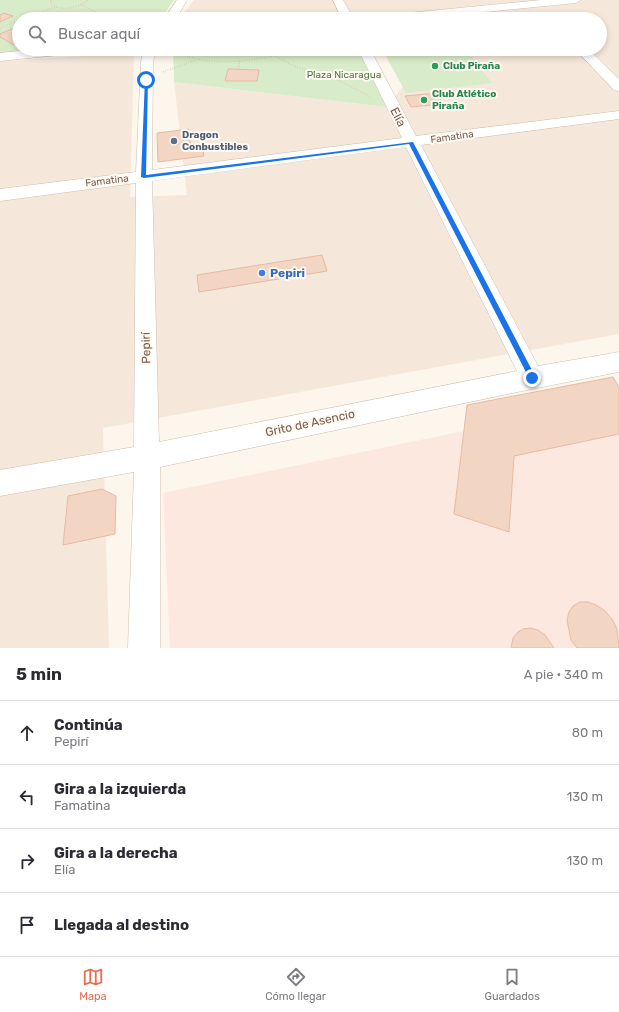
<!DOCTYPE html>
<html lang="es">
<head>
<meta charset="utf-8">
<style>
	body { margin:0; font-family:Rubik,sans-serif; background:#f7f7f7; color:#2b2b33 }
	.stop { position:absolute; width:12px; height:12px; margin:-9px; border:3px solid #1a73e8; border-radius:50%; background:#fff }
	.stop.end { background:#1a73e8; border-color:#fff; box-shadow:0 1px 4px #0008 }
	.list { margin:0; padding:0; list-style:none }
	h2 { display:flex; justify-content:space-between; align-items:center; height:52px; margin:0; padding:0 16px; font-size:17px }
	h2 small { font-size:13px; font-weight:400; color:#7c7c81 }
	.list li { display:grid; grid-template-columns:26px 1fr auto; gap:12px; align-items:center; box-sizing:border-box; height:64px; padding:0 16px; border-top:1px solid #e1e1e2 }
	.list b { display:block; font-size:15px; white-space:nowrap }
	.list p { margin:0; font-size:13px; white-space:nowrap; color:#7c7c81 }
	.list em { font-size:13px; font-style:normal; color:#7c7c81 }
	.icon { flex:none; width:22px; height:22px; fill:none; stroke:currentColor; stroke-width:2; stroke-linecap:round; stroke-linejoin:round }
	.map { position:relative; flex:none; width:619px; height:648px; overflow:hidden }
	.search { position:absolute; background:#fff; box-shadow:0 2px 6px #0003; left:12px; right:12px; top:12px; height:44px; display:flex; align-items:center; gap:10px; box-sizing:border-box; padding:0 14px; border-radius:22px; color:#7c7c81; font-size:15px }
	.sheet { height:308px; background:#fff }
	nav { display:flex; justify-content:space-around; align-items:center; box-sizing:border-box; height:56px; border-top:1px solid #e1e1e2; background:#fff; font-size:11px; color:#7c7c81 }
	nav a { display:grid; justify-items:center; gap:2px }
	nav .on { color:#e76f51 }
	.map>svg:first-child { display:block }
</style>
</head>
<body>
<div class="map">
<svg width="619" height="648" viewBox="0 0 619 648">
	<rect width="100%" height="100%" fill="#fdf6ec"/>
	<path fill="#f5e8da" d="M194,0h425v334l-516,94 6,220h-109v-587l134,-8 -4,144 57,-2 -13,-113 212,25 17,-20 88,-4 -25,-34h134v-30h-156v-7l-98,7h-167z"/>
	<path fill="#fde8e0" d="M619,399v249h-449l-7,-155z"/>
	<g fill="#d8ecc9">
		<path d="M0,0h174l-13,19h-142v30h16l-35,3z"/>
		<path d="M173,49h190l23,58 -212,-25z"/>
		<path d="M382,49h84l26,34 -86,10z"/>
	</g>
	<g fill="#f3d5c3" stroke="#e6bba3">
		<path d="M4,13l9,3 -13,6v-7z"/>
		<path d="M12,29l7,4v10l-5,2 -14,-8v-3z"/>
		<path d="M228,69l31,1 -2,11h-32z"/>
		<path d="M437,93l6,11 -32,3 -6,-11z"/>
		<path d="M189,129l2,22 12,-2 1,7 -46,6 -1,-29z"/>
		<path d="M322,255l5,16 -128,21 -2,-17z"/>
		<path d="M613,377l6,10v47l-105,22 -5,76 -55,-18 13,-109z"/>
		<path d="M102,489l14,7 -1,38 -52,11 5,-49z"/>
		<path d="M580,602h8l8,3 9,6 7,8 5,10 2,19h-42l-6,-8 -4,-20 2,-8 4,-6z"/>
		<path d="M530,628l8,2 7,5 9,13h-43l2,-10 5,-6 5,-3z"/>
	</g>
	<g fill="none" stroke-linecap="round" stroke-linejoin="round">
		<defs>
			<g id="minor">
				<path d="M177,0h10l-11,19h-12z"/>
				<path d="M333,0h10l11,19h-12z"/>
				<path d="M542,0h39l-5,3 -162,16h-42l2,-2 4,-1z"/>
				<path d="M41,49h43l-2,3 -4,1 -78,8v-8z"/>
				<path d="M144,49h12l-3,13 -1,108 250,-32 -44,-89h12l46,87 203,-25v8l-198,26 117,221 81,-14v20l-87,17 -372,78v181h-32l6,-176 -134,24v-26l134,-23 2,-264 -136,18v-12l136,-17 5,-110zM406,147l111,224 -358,71 -7,-261z"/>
				<path d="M575,49h13l31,30v12l-5,-1z"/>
			</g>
		</defs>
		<use href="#minor" stroke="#d1beb0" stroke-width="1"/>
		<g stroke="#d9b8a5" stroke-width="1.5" stroke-dasharray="0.5 2" stroke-linecap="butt">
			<path d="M51,0v4c12,8 26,4 37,-4"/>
			<path d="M82,5l27,14"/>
			<path d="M21,19l35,-12"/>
			<path d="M0,28l19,-8"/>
			<path d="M166,49c43,20 90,13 134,0"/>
			<path d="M275,56l19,10 46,15 31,16"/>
			<path d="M238,69l2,-8"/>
			<path d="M163,72l33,-12"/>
		</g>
		<use href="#minor" fill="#fff" fill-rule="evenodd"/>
	</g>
	<path fill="#1a73e8" d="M145,79l3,1 -2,95 267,-33 122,234v4h-5l-121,-236 -265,34 -3,-1z"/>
	<g fill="#2e9e5b" stroke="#fffaf3" stroke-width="1.5">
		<circle cx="435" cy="66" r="4"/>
		<circle cx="424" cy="100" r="4"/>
	</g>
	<circle fill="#5c6f8a" stroke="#fffaf3" stroke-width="1.5" cx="174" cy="141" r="4"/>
	<circle fill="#3f7fe0" stroke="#fffaf3" stroke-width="1.5" cx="262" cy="273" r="4"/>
	<g text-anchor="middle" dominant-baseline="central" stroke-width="4" stroke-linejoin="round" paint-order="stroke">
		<g font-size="10" font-weight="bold" fill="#27864d" stroke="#fffaf3" text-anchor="start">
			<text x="443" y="66">Club Piraña</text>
			<text x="432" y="94">Club Atlético<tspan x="432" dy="12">Piraña</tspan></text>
		</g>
		<g font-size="10" fill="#537a41" stroke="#fffaf3">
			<text x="344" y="75">Plaza Nicaragua</text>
		</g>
		<g font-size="10" font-weight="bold" fill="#4e5e75" stroke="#fffaf3" text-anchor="start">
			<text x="182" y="135">Dragon<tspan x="182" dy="12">Conbustibles</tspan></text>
		</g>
		<g font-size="10" fill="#7a5c4d" stroke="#fffaf3">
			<text transform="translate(452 137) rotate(-8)">Famatina</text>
			<text transform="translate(107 181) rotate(-7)">Famatina</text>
		</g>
		<g font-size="12" fill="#7a5c4d" stroke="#fffaf3">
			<text transform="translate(398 117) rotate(63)">Elía</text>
			<text transform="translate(146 348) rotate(-91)">Pepirí</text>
			<text transform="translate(310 423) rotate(-12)">Grito de Asencio</text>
		</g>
		<g font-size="12" font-weight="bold" fill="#366cbe" stroke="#fffaf3" text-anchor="start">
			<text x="270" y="273">Pepiri</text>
		</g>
	</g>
</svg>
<div class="stop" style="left:146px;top:80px"></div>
<div class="stop end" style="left:532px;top:378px"></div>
<div class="search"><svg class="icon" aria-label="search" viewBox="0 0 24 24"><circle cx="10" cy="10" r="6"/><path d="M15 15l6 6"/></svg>Buscar aquí</div>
</div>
<section class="sheet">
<h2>5 min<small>A pie · 340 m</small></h2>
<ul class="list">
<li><svg class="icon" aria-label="ahead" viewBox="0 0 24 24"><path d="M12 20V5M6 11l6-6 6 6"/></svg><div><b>Continúa</b><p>Pepirí</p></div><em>80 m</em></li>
<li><svg class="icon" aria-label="left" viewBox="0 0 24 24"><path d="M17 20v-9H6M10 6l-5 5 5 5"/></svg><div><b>Gira a la izquierda</b><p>Famatina</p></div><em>130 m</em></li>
<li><svg class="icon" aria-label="right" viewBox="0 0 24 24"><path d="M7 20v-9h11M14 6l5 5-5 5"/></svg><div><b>Gira a la derecha</b><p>Elía</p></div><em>130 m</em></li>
<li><svg class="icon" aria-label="arrive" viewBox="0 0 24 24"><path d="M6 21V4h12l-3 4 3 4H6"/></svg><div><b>Llegada al destino</b></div></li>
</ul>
</section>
<nav>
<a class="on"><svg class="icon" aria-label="map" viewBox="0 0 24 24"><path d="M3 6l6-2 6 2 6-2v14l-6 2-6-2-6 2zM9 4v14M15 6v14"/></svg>Mapa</a>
<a><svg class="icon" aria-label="directions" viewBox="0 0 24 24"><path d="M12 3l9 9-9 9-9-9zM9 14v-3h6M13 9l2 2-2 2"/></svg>Cómo llegar</a>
<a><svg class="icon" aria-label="saved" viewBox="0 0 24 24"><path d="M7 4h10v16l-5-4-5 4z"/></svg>Guardados</a>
</nav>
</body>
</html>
